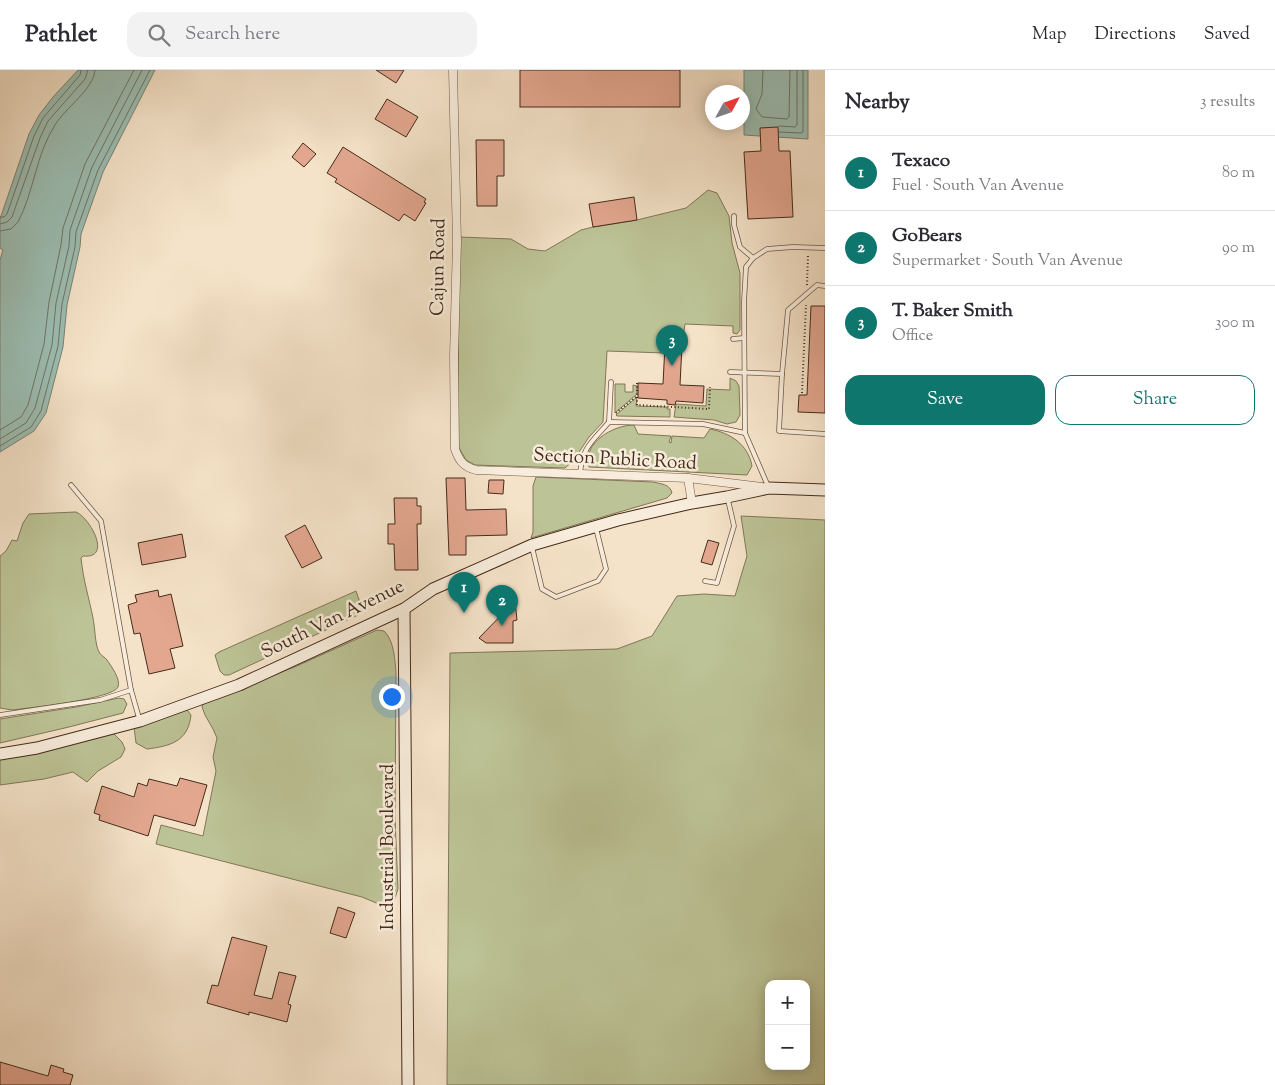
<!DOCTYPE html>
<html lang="en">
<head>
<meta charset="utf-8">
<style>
	body { margin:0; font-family:"Sorts Mill Goudy",serif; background:#f2f2f3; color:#2b2b33 }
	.controls { position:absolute; right:15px; bottom:15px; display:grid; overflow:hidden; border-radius:10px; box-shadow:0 2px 12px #0003 }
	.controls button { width:45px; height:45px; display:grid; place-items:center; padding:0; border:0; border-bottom:1px solid #e1e1e2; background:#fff; color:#2b2b33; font:25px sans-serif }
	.compass { position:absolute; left:705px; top:15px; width:45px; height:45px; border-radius:50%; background:#fff; box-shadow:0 2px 12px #0003; rotate:50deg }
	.you { position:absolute; left:391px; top:626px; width:18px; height:18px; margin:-12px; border:4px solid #fff; border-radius:50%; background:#1a73e8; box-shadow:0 0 0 8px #1a73e833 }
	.badge { display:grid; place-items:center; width:32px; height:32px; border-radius:50%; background:#0f766e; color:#fff; font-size:16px; font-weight:700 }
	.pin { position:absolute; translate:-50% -41px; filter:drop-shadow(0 1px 2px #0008) }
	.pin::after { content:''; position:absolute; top:26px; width:18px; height:15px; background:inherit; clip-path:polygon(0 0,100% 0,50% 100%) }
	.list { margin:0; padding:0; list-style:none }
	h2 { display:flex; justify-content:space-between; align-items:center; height:65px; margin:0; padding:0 20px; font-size:21px }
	h2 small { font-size:16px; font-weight:400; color:#7c7c81 }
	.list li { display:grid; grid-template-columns:32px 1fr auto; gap:15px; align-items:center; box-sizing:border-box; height:75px; padding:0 20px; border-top:1px solid #e1e1e2 }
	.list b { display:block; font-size:19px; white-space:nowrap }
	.list p { margin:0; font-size:16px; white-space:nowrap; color:#7c7c81 }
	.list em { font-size:16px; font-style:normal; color:#7c7c81 }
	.actions { display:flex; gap:10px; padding:15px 20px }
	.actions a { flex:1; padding:11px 0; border:1px solid #0f766e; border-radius:15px; text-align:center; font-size:18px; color:#0f766e }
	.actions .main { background:#0f766e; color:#fff }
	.icon { flex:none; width:28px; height:28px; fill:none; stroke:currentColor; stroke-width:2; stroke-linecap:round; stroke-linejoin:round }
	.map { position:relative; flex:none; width:825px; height:1015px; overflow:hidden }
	header { display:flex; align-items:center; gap:30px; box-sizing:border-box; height:70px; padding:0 25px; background:#fff; border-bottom:1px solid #e1e1e2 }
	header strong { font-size:24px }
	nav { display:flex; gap:28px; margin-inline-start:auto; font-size:18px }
	.search { width:350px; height:45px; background:#f2f2f3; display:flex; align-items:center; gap:12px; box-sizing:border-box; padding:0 18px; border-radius:15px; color:#7c7c81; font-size:19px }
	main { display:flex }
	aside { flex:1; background:#fff }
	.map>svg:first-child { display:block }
</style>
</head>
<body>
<header>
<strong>Pathlet</strong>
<div class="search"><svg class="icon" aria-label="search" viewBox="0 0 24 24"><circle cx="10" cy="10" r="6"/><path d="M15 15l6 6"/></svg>Search here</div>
<nav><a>Map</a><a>Directions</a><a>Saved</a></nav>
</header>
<main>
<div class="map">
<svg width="825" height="1015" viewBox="0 0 825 1015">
	<rect width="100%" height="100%" fill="#f5e3c9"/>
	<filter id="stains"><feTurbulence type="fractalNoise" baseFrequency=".004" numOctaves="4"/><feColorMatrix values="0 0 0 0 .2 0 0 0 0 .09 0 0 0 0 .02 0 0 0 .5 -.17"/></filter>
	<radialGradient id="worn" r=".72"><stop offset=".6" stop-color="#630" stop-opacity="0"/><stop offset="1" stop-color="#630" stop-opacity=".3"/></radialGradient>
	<g fill="#bcc396" stroke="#817758" fill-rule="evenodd">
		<path d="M708,120l9,3 12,23 3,27 8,30v57l-3,4 -4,-1v-7l-48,-2 -3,21h-17l-1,8 -57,-2 -4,71 -14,15 -16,24 -8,7 -90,-3 -9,-5 -8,-14 1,-209 52,2 17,10 17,2 36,-21 12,-3 44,-7 49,-12z"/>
		<path d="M730,308l6,3 3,5 1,29 -4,7 -9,2 -13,-4 -40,-3 2,-13 30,2 1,-17 23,1z"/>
		<path d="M615,314h10v8h8v-7l4,1v8l-22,19z"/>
		<path d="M637,327l-1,9 31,1v2h3v8l-53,-1 -1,-1z"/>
		<path d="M634,355l4,9 33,2 -2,6 2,1 1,-7 32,2 6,-9c20,4 38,15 42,37l-5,9 -158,-8c-7,-24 24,-42 45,-42z"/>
		<path d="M536,407l117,5c8,2 17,2 19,11l-5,5 -136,40 2,-6v-46z"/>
		<path d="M76,442c14,6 37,47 7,44l-2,2c2,21 8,40 12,60 2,9 2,27 6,34 1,3 6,5 8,8 4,6 14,19 11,27 -5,12 -90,21 -106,23l-12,-2v-152l6,-5 6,-11 5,1 6,-18 6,-9z"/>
		<path d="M741,446l84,4v565h-378l3,-432 167,-4 35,-13 25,-40 27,-2 31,2 12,-40zM769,914h37v82h-37z"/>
		<path d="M356,521l7,20 -5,4 -129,60h-5l-4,-4 -5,-16 4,-3z"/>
		<path d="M377,560l7,1c10,9 11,29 12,42l-1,145 3,71 -4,12 -5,5 -8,-1 -19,-8 -206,-53 5,-19 42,11 13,-65 -3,-14 4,-19 -4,-9 -8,-14 -3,-8 1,-3 96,-39z"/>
		<path d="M119,628l5,1 3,5 -4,9 -54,14 -69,16v-24l76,-12z"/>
		<path d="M187,640l4,5c-3,27 -21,31 -44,34l-11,-6 -2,-16z"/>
		<path d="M113,663l9,9 3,7 -4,8 -23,14 -11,11 -14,-10 -29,7 -44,6v-26z"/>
	</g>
	<g fill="#9cbeb3" stroke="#7a8376">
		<path d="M78,0h77l-52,102 -22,62 -1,13 -13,58 -4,42 -17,66 -12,18 -34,21v-192l3,-10 -3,-2v-29l29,-85 10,-19 14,-18z"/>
		<path d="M744,0h64v69l-64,-4z"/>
	</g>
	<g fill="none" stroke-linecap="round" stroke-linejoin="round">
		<g stroke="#717466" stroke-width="1">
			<path d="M763,0l-1,24 -6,15 6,8 25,2 2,-2 1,-47"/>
			<path d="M779,56l16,1 2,-2v-55"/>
			<path d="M779,62l22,1 2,-1v-62"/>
			<path d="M0,147h4l3,-3 27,-78 9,-18 37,-43 1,-5"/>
			<path d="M0,154l7,-2 5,-5 28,-79 8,-17 37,-42 3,-9"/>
			<path d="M0,161l11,-2 7,-7c16,-30 18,-68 37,-97 10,-17 39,-36 40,-55"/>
			<path d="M0,360l21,-13 7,-12 16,-61 5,-42 12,-57 2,-17 22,-64 49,-94"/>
			<path d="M0,369l26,-16 9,-15 17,-63 4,-42 13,-57 1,-16 22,-63 50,-97"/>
			<path d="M0,376l31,-19 10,-16 17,-65 4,-42 13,-57 1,-15 22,-62 52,-100"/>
		</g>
	</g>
	<g fill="#e3a790" stroke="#462b1a">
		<path d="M376,0h28l-8,13z"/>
		<rect x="520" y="0" width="160" height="37"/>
		<path d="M387,29l31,18 -12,20 -31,-18z"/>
		<path d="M778,57l1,24h11l3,66 -45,2 -4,-67 17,-1 -1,-23z"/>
		<path d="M476,70h28v36h-7v30h-20z"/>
		<path d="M303,73l13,11 -12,13 -12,-10z"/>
		<path d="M343,77l83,52 -2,3 2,1 -11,18 -11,-7 -5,7 -64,-39 2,-3 -10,-6z"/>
		<path d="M634,127l3,23 -44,7 -4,-23z"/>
		<path d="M811,236h14v107l-27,-1 1,-17h8z"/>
		<path d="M665,275h17l-2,40 24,1 -1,17 -27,-2 -1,4 -8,-1v-4l-29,-2v-15l25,1z"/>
		<path d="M446,408h19l1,32 40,-1 1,26 -41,1v19h-17z"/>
		<path d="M489,410h15l-1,14 -15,-1z"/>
		<path d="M394,428h23v8h4v18h-4l1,46h-23l-1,-26h-6v-20h7z"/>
		<path d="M305,455l17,33 -20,10 -17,-32z"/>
		<path d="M182,464l4,23 -44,8 -4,-22z"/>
		<path d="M708,470l11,3 -7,22 -11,-3z"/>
		<path d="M158,520l1,7 12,-3 12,52 -13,3 5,19 -26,6 -9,-41 -6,1 -6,-29 9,-3 -2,-7z"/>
		<path d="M515,531l2,19 -4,1v22h-27l-7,-5z"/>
		<path d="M180,708l27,7 -12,41 -41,-11 -6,21 -49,-16 1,-5 -6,-2 8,-27 32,11 4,-14 9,3 2,-7 28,7z"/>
		<path d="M338,837l17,6 -9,25 -16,-5z"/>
		<path d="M232,867l35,9 -13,49 18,4 7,-27 17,4 -8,28 3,1 -4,17 -38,-10v3l-42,-12 5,-18 6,1z"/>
		<path d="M0,992l48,14 3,-11 13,4 -1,3 10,3 -3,10h-70z"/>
	</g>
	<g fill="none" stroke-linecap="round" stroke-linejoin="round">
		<defs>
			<g id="lane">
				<path d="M734,146v9l6,22 13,11"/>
				<path d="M733,269l11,-1"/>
				<path d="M730,302l52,2 -3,57 46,3"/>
				<path d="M782,304l6,-64 29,-25 8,1"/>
				<path d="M609,352l2,-40"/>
				<path d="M580,403c3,-27 12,-31 29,-51l94,2 42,9"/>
				<path d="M71,415l30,36 30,169"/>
				<path d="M768,416l-23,-53 -1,-131 2,-35 7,-9 14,-9 26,-2 32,1"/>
				<path d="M532,477l10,42 14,8 42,-16 8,-12 -10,-41"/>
				<path d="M705,511l12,2 17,-57 -6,-26"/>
				<path d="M0,645l100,-15 31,-10 8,28"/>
			</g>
			<g id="street">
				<path d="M453,0l4,172 -3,114 1,93c4,12 9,18 21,21l212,8 74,9"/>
				<path d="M688,408l4,25"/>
			</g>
			<g id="secondary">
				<path d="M404,539l4,476"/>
				<path d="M0,684l37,-6 103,-27 99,-36 165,-76 29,-20 99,-44 86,-25 74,-17 35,-6 42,-9 56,2"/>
			</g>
		</defs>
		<use href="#lane" stroke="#725946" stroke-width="5.5"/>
		<use href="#street" stroke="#725946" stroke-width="9"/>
		<use href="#secondary" stroke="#462b1a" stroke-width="13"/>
		<g stroke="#462b1a" stroke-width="2" stroke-dasharray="1 2.5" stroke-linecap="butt">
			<path d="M807,215l1,-30"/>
			<path d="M637,313v22l72,4 1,-22"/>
			<path d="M802,323l4,-88"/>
			<path d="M616,343l20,-16"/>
		</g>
		<use href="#lane" stroke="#f8eddc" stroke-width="4"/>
		<use href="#street" stroke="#f8eddc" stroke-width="8"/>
		<use href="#secondary" stroke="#f8eddc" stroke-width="11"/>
	</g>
	<g text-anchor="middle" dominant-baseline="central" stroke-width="5" stroke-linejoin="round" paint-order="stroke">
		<g font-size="19" fill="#462b1a" stroke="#f8eddc">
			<text transform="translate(439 197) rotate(-89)">Cajun Road</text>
			<text transform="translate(615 390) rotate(3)">Section Public Road</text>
			<text transform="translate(333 550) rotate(-26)">South Van Avenue</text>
			<text transform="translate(388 777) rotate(-90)">Industrial Boulevard</text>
		</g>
	</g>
	<rect width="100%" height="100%" filter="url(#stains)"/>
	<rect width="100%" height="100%" fill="url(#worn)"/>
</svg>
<div class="controls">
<button>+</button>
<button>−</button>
</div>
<svg class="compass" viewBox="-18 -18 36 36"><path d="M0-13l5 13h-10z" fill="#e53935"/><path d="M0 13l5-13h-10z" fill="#7c7c81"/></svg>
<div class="you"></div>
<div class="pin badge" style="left:464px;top:543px">1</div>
<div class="pin badge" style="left:502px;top:556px">2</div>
<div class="pin badge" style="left:672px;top:296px">3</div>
</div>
<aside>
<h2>Nearby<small>3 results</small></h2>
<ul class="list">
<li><span class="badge">1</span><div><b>Texaco</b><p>Fuel · South Van Avenue</p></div><em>80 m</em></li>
<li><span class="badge">2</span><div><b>GoBears</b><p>Supermarket · South Van Avenue</p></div><em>90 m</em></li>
<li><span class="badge">3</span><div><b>T. Baker Smith</b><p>Office</p></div><em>300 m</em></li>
</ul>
<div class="actions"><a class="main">Save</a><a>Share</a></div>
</aside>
</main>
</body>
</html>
